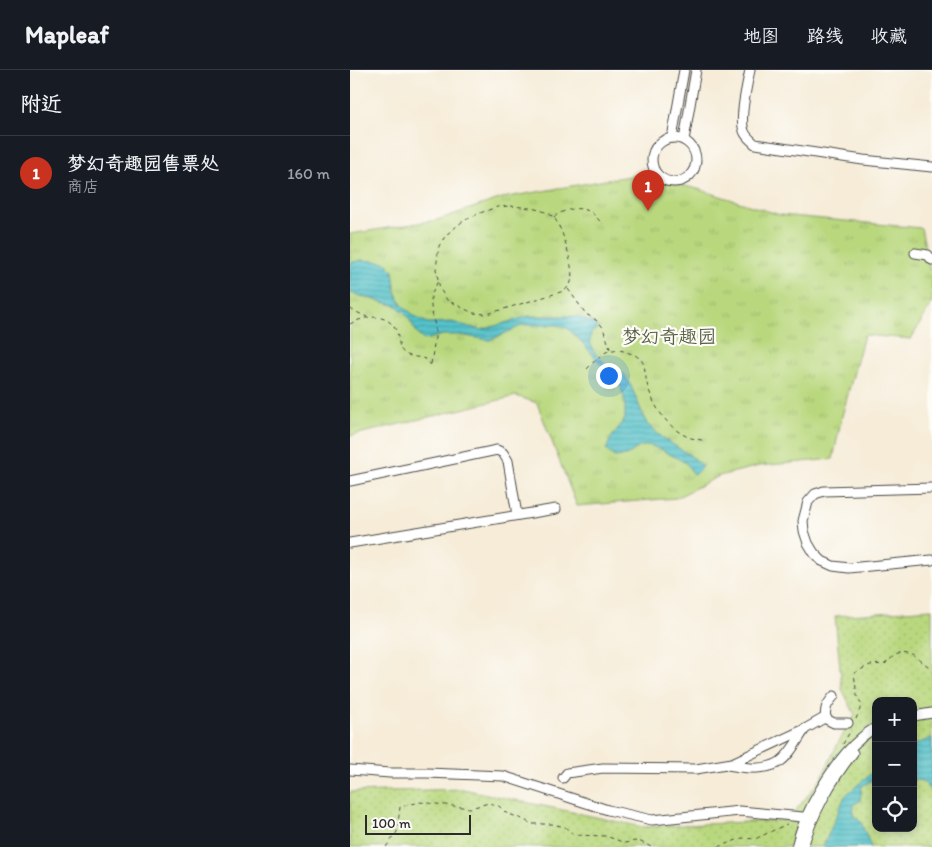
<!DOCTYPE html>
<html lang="zh">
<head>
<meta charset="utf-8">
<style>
	body { margin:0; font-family:Itim,"LXGW WenKai TC",sans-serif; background:#20242c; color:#f1f3f6 }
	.controls { position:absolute; right:15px; bottom:15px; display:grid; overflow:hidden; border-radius:10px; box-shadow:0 2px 8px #0003 }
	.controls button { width:45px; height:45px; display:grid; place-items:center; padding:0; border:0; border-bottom:1px solid #363941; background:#171b24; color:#f1f3f6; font:25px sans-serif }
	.scale { position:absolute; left:15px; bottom:12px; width:106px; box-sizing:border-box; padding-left:5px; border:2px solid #2b2b2b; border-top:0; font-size:14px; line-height:18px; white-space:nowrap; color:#2b2b2b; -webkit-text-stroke:4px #fdfcf7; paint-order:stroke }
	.you { position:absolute; left:258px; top:305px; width:18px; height:18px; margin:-12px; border:4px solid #fff; border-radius:50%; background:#1a73e8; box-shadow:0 0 0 8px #1a73e833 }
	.badge { display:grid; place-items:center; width:32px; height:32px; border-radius:50%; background:#c8321e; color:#fff; font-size:16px; font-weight:700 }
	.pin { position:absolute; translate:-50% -41px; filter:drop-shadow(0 1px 2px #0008) }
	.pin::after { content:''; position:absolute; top:26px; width:18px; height:15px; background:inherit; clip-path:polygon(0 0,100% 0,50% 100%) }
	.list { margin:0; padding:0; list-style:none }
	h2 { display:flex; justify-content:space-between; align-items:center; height:65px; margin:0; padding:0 20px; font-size:21px }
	h2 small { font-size:16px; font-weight:400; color:#9ea1a6 }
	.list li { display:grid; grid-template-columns:32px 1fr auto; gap:15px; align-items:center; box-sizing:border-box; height:75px; padding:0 20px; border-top:1px solid #363941 }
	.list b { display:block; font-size:19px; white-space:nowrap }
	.list p { margin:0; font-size:16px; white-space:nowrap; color:#9ea1a6 }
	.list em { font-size:16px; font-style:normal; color:#9ea1a6 }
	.icon { flex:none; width:28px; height:28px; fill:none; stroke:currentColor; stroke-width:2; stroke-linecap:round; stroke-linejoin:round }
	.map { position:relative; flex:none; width:582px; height:777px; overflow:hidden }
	header { display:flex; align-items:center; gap:30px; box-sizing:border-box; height:70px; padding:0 25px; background:#171b24; border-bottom:1px solid #363941 }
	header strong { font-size:24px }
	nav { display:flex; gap:28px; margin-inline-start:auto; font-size:18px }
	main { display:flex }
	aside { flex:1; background:#171b24 }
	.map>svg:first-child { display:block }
</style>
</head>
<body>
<header>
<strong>Mapleaf</strong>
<nav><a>地图</a><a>路线</a><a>收藏</a></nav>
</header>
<main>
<aside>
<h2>附近<small></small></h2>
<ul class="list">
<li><span class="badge">1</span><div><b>梦幻奇趣园售票处</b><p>商店</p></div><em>160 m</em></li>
</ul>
</aside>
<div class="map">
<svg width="582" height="777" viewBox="0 0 582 777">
	<defs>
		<pattern id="grass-dots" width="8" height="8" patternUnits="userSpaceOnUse" patternTransform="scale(1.25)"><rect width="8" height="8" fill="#b9d87e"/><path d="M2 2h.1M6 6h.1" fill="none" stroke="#9fba6d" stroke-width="1.8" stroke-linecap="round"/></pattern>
		<pattern id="park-tufts" width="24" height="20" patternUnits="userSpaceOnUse" patternTransform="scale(1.25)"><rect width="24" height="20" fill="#b9d87e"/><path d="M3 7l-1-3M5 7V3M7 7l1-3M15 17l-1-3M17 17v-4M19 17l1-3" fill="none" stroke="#9fba6d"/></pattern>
		<pattern id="water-rules" width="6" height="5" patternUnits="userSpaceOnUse" patternTransform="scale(1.25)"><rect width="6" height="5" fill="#54c2ca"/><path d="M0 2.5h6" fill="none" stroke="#469ea4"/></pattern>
	</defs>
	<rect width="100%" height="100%" fill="#fdfcf7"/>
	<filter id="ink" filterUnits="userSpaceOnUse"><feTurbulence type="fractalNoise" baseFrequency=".02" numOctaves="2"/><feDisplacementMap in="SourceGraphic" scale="10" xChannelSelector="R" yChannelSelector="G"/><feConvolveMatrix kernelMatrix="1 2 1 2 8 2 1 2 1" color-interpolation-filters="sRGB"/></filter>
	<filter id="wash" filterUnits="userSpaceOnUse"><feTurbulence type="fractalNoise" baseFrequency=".0096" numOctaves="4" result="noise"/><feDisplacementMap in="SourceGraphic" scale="20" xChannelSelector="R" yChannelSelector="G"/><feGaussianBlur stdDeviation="1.12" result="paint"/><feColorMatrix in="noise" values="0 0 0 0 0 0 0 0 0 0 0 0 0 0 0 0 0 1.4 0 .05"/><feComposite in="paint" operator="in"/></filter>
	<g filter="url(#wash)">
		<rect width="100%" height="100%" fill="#f6ecd8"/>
		<path fill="url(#grass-dots)" stroke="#728254" fill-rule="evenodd" d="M582,539v238h-582v-55l113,-3 180,38 145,-7 33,-41 17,-36 17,-28 -13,-26 -7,-73zM526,631h37v127h-37z"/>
		<path fill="url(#park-tufts)" stroke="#728254" d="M285,105l63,14 82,26 141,13 11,52v23l-21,36 -47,-4 -22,81 -9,43 -74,7 -40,10 -43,22 -99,8 -40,-103 -21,-7 -166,40v-202l87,-14 65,-22z"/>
		<g fill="url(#water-rules)" stroke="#40767a">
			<path d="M11,190l24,2 8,9 3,22 6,12 14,12 12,6 24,-1 29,8 48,-14h43l7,1 14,6 5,5 -7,5 -1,9 4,10 13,13 16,8 8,13 16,38 16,14 28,18 12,10 -9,9 -8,-12 -24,-13 -13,-5 -10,2 -13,9 -12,1 -8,-7 5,-12 14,-19v-17l-4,-15 -42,-48 -12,-11 -10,-3h-34l-28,13 -6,2 -29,-5h-17l-19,5 -5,-4 -11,-19 -11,-11 -47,-13v-30z"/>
			<path d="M582,668v56c-5,-8 -8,-15 -19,-14v-35z"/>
			<path d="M526,699v9l-8,5 -6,3 -2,15 -6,3 -1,11 8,7 10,25h-48l22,-51z"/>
		</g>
	</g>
	<g filter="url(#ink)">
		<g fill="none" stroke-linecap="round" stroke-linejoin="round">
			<defs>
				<g id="minor">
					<path d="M400,0c-3,15 -11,48 -6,61 2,6 7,9 11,13l108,16 69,7"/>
					<path d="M322,68l12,-68"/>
					<circle cx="324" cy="90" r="22"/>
					<path d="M334,70l12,-70"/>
					<path d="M565,183l13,2 4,5"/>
					<path d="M0,411l147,-31 6,3 5,8 9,54"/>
					<path d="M582,418l-108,3 -9,3 -7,8 -5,19 1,10 4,12 6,10 8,8 11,5 16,2 83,-8"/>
					<path d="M0,473l206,-34"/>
					<path d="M484,626c-7,8 -10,13 -8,23l8,4h14"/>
					<path d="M563,646l19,-3"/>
					<path d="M378,695c16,3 35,6 50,-2 11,-6 20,-24 27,-34"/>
					<path d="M0,700l40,3h37l76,3 105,34 44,10 88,-9 73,7"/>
					<path d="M213,708l4,-5 36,-5 93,1 36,-6 73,-34 21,-12"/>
					<path d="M446,777c2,-7 4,-15 7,-22 10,-27 35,-68 57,-86 5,-5 11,-8 16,-12"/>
					<path d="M453,777c9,-32 29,-68 50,-94"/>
				</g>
			</defs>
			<use href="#minor" stroke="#494845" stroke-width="11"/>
			<g stroke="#494845" stroke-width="1" stroke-dasharray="4 4" stroke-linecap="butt">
				<path d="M160,136c12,1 36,2 44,12 9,10 21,52 17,64 -1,4 -4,6 -7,9l-77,23 -14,-1 -26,-13 -7,-11 -4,-20 3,-23 7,-11 17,-14 17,-8 17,-6z"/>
				<path d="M204,147c10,-8 27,-12 38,-4 4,3 7,8 11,11"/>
				<path d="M218,219l18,25 10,6 6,6 4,10 4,13"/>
				<path d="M0,239l17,8"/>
				<path d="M0,254c16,-9 40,-12 47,9 2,6 1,14 6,19 6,6 15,4 22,7 2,1 5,5 6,6"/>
				<path d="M81,294l4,-26v-11l-4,-20v-11l7,-15"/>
				<path d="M237,299c13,-14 22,-25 42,-16 5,1 10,4 13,8 4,6 3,19 6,26 6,21 22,44 43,51 5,1 11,2 15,3"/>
				<path d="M506,649l4,-10 1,-6 -4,-7 -3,-23 16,-8 15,-1 10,-9 7,-2 11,2 19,14"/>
				<path d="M493,674l8,-14"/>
				<path d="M36,777l11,-15 3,-25 20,-5 50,6 19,-5 10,3 7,7 14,5 12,6h20l13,3 9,8 32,1 19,7 10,-2 6,1 10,5"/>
				<path d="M368,777l24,-9 13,1 32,-15"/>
			</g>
			<use href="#minor" stroke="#fff" stroke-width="9"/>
		</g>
	</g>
	<g text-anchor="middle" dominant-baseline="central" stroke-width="4.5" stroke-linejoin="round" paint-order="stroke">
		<g font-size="19" fill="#565f44" stroke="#fdfcf7">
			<text x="319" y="266">梦幻奇趣园</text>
		</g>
	</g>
</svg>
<div class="controls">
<button>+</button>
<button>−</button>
<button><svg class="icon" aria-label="locate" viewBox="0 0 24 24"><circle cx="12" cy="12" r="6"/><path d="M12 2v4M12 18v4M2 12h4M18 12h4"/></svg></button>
</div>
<div class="scale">100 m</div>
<div class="you"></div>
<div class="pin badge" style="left:298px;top:141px">1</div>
</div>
</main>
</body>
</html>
